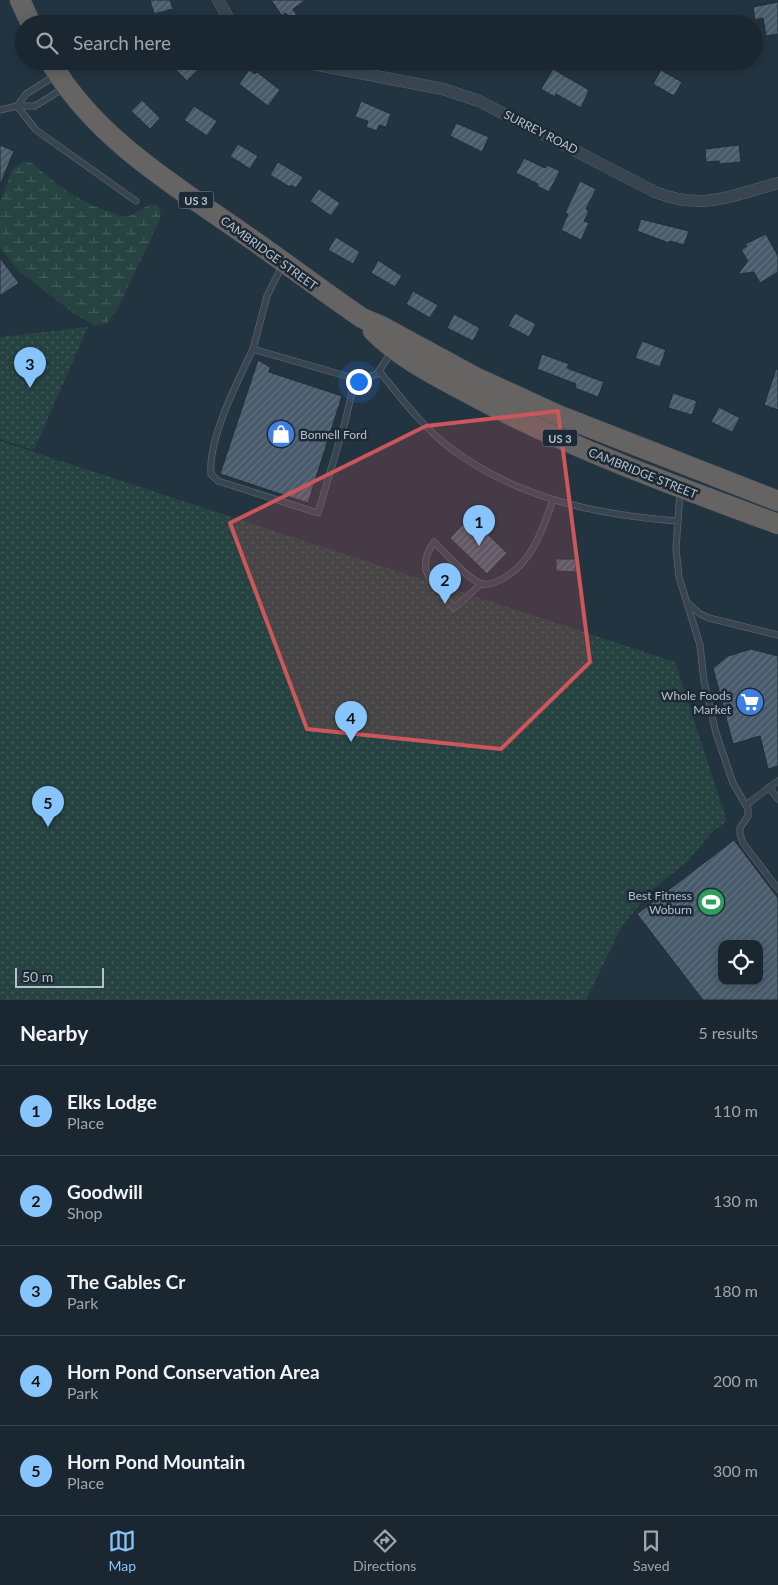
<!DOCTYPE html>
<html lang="en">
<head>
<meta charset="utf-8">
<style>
	body { margin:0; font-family:Lato,sans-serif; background:#27333d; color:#f1f3f6 }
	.controls { position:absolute; right:15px; bottom:15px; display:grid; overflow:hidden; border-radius:10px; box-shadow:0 2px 12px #0003 }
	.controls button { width:45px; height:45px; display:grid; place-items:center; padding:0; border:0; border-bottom:1px solid #38444d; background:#1a2731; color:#f1f3f6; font:25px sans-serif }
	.scale { position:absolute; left:15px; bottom:12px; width:89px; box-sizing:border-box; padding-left:5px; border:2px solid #b4c0cb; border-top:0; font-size:14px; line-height:18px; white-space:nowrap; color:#b4c0cb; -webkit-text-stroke:4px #1d2a36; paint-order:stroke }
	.you { position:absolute; left:358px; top:381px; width:18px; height:18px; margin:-12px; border:4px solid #fff; border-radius:50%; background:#1a73e8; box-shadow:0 0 0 8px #1a73e833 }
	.badge { display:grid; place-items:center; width:32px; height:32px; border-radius:50%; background:#87c4fe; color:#111; font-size:16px; font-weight:700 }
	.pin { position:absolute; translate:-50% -41px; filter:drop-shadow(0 1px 2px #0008) }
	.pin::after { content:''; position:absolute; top:26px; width:18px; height:15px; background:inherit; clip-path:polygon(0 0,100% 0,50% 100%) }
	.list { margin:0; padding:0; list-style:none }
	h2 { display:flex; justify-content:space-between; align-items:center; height:65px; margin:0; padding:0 20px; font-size:21px }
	h2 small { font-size:16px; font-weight:400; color:#9fa5ab }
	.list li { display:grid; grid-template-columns:32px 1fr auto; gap:15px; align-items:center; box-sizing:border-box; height:90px; padding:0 20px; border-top:1px solid #38444d }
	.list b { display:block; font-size:19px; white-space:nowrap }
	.list p { margin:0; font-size:16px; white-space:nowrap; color:#9fa5ab }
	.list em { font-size:16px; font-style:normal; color:#9fa5ab }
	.icon { flex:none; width:28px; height:28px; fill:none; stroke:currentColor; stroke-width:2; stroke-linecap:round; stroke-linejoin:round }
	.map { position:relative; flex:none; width:778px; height:1000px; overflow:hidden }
	.search { position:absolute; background:#1a2731; box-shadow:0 2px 12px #0003; left:15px; right:15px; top:15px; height:55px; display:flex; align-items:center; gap:12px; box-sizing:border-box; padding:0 18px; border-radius:28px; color:#9fa5ab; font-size:19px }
	.sheet { height:515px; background:#1a2731 }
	nav { display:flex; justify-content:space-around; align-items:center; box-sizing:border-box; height:70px; border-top:1px solid #38444d; background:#1a2731; font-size:14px; color:#9fa5ab }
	nav a { display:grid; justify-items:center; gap:2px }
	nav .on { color:#87c4fe }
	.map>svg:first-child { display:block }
</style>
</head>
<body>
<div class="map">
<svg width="778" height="1000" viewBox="0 0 778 1000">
	<defs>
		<pattern id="wetland-marsh" width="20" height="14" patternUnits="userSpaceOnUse" patternTransform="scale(1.25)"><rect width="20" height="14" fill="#264241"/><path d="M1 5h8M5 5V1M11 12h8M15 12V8" fill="none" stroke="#435c5b"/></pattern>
		<pattern id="park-dots" width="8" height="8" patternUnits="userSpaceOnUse" patternTransform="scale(1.25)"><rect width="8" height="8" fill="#264241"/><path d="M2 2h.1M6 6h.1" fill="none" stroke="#435c5b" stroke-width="1.8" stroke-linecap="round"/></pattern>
		<pattern id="building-hatch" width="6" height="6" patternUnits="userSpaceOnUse" patternTransform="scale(1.25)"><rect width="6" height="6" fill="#495b6a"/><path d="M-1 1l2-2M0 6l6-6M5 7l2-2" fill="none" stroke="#61717e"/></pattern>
	</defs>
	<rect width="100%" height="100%" fill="#233441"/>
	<path fill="url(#wetland-marsh)" d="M24,161l8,2c31,27 55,45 96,54l21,-12 8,-1c5,7 4,12 1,20l-41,86 -10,13 -12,3 -23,-14 -55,-42 -17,-23v-44l12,-33z"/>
	<g fill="url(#park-dots)">
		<path d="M88,327l-54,123 -34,-11v-102z"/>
		<path d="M0,441l675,221 52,159 -15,11 -24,29 -34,27 -32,38 -36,74h-586z"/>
	</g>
	<g fill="url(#building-hatch)" stroke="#1f2c38" fill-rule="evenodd">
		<path d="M150,0h20l3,9 -19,5z"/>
		<path d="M271,0h35l-13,9 9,15h-9l-7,-11 -4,3z"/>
		<path d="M778,2v32l-12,2 -3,-18 -8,2 -2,-13z"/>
		<path d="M167,61h24l8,8 -12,12z"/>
		<path d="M553,69l36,21 -8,18 -25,-14 -1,3 -14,-8z"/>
		<path d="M249,70l6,4 2,-2 23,18 -12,16 -29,-22z"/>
		<path d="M661,70l21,12 -8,14 -21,-12z"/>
		<path d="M142,100l18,18 -10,11 -19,-18z"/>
		<path d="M361,101l30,13 -5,13 -7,-2 -2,6 -11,-4 2,-6 -13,-4z"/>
		<path d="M194,106l23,15 -10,15 -23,-16z"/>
		<path d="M456,123l33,14 -7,15 -32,-16z"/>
		<path d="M238,144l20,12 -8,13 -20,-13z"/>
		<path d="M0,145l14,6 -14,34z"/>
		<path d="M739,145l2,17 -22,2v-3l-13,1 -1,-13z"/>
		<path d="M524,158l21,10 2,-3 13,6 -11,21 -12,-6 1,-2 -22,-11z"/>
		<path d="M278,162l25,15 -7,11 -5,-3 -1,2 -20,-12z"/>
		<path d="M580,181l16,8 -10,20 3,2 -5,10 5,2 -8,17 -20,-10 7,-16 -3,-1z"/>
		<path d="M319,189l21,14 -9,13 -21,-15z"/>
		<path d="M641,219l48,12 -5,14 -14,-4 -1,2 -32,-12z"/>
		<path d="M766,234l12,22v16l-18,11 -6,-11 -16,2 10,-13 -7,-11 6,-4 -2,-2z"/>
		<path d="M336,237l24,15 -7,12 -25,-14z"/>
		<path d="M0,258l19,25 -19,13z"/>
		<path d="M378,260l24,16 -7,11 -24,-14z"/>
		<path d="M413,291l25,14 -8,13 -24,-14z"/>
		<path d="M515,313l21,11 -7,13 -21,-11z"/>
		<path d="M454,314l26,14 -7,13 -26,-13z"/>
		<path d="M642,341l24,9 -6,17 -25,-9z"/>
		<path d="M542,354l27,10 -2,4 37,14 -6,15 -23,-9 1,-4 -39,-15z"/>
		<path d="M258,360l12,7 -1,5 73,24 -34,107 -88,-29z"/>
		<path d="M776,369l2,1v40l-14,-5z"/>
		<path d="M673,393l24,8 -5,14 -24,-7z"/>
		<path d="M719,407l21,11 -8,14 -21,-10z"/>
		<path d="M470,517l37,36 -20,21 -37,-36z"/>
		<path d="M556,559h20v13l-20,-1z"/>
		<path d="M751,649l27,7v110l-10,3 -8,-33 -27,8 -20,-76 15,-12z"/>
		<path d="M734,840l44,58v102h-75l-66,-86zM722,944h37v37h-37z"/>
	</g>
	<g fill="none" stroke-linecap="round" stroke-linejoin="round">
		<defs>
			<g id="service">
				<path d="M56,75l-30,19 -9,12h18l29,-18"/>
				<path d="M0,110l17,-4 19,24 100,71"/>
				<path d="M282,266l-15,30 -14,53 107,31 17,-6 15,-23"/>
				<path d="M253,349c-15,32 -45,89 -42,125l7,7 100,32 27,-91 10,-42"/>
				<path d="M380,372c21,26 42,54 69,75 67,51 147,68 229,74"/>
				<path d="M680,491l-4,58 3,28 21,68 4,36 12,52 17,50 15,26v7l-8,12v6l3,9 35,46"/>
				<path d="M481,584l-27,24c-19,-24 -41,-36 -20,-66 12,11 31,35 46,41 7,3 15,0 22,-4 30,-16 40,-48 51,-79"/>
				<path d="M689,604l11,10 9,4 69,17"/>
				<path d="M769,787l9,12"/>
				<path d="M746,805l32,-24"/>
			</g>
			<g id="minor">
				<path d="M218,0l14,24"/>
				<path d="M297,61l146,28 36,12 176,91c48,19 76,4 123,-9"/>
			</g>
			<g id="trunk">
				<path d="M20,0l11,24"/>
				<path d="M50,61c44,76 121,122 191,171 41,28 80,58 121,86l21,9 92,50 83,38 220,86"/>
				<path d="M373,331c26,26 59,43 91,60 100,55 208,94 314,133"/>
			</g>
		</defs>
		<use href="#service" stroke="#56636e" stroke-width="7"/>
		<use href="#minor" stroke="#56636e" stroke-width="12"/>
		<use href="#trunk" stroke="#43505b" stroke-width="21"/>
		<use href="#service" stroke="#384550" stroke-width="5.5"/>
		<use href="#minor" stroke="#384550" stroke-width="11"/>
		<use href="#trunk" stroke="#666462" stroke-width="20"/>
	</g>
	<path fill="#cc5659" fill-opacity="0.2" stroke="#cc5659" stroke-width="4" stroke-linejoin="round" d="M558,411l32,251 -89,87 -194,-20 -77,-206 196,-97z"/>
	<defs>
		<symbol id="shop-disc" viewBox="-11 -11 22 22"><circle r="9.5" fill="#3f7fe0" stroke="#1d2a36"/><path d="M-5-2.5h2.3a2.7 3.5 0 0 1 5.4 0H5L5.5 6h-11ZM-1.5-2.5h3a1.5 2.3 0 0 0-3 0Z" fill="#fff"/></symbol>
		<symbol id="supermarket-disc" viewBox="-11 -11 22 22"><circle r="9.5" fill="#3f7fe0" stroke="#1d2a36"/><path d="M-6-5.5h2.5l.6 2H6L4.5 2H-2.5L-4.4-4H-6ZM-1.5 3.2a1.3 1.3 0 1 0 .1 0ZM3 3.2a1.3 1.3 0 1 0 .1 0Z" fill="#fff"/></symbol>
		<symbol id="stadium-disc" viewBox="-11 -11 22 22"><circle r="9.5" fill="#2e9e5b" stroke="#1d2a36"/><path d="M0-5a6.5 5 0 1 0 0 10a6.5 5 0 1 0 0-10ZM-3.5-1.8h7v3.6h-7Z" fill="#fff"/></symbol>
	</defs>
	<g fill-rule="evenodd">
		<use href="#shop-disc" x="265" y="418" width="32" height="32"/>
		<use href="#supermarket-disc" x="734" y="686" width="32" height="32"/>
		<use href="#stadium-disc" x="695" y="886" width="32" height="32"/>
	</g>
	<g text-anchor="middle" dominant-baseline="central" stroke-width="5" stroke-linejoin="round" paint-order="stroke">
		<g fill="#1d2a36" stroke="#87939e" stroke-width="1">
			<rect x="178.5" y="191.5" width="35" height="17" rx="4"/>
			<rect x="542.5" y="429.5" width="35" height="17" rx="4"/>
		</g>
		<g font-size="11" font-weight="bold" fill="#b4c0cb">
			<text x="196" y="200">US 3</text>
			<text x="560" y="438">US 3</text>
		</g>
		<g font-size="12" fill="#b4c0cb" stroke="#1d2a36">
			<text transform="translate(541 132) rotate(27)">SURREY ROAD</text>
			<text transform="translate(269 253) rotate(36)">CAMBRIDGE STREET</text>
			<text transform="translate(643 473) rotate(22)">CAMBRIDGE STREET</text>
		</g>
		<g font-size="12" fill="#b4c0cb" stroke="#1d2a36" text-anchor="end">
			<text x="300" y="434" text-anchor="start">Bonnell Ford</text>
			<text x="731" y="695">Whole Foods<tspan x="731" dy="14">Market</tspan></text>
			<text x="692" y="895">Best Fitness<tspan x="692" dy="14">Woburn</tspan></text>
		</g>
	</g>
</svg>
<div class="controls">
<button><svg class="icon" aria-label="locate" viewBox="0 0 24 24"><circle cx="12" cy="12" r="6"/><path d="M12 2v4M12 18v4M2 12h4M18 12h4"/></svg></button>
</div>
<div class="scale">50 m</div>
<div class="you"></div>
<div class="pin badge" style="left:479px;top:546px">1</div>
<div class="pin badge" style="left:445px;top:604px">2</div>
<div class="pin badge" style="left:30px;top:388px">3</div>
<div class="pin badge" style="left:351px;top:742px">4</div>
<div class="pin badge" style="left:48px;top:827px">5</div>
<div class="search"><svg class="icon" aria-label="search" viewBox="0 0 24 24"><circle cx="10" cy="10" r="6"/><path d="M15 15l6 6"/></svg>Search here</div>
</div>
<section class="sheet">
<h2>Nearby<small>5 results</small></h2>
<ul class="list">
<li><span class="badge">1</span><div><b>Elks Lodge</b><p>Place</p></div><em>110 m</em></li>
<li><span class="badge">2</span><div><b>Goodwill</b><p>Shop</p></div><em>130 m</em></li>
<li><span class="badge">3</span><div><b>The Gables Cr</b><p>Park</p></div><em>180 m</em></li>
<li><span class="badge">4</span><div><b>Horn Pond Conservation Area</b><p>Park</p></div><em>200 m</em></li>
<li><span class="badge">5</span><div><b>Horn Pond Mountain</b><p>Place</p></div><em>300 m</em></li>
</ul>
</section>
<nav>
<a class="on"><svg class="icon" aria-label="map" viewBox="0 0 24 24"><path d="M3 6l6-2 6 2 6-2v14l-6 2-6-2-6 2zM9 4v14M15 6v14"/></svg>Map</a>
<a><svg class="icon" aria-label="directions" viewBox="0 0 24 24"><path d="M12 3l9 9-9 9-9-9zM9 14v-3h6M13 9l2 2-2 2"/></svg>Directions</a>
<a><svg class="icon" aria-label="saved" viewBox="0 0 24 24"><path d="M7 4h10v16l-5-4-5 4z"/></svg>Saved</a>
</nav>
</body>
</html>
